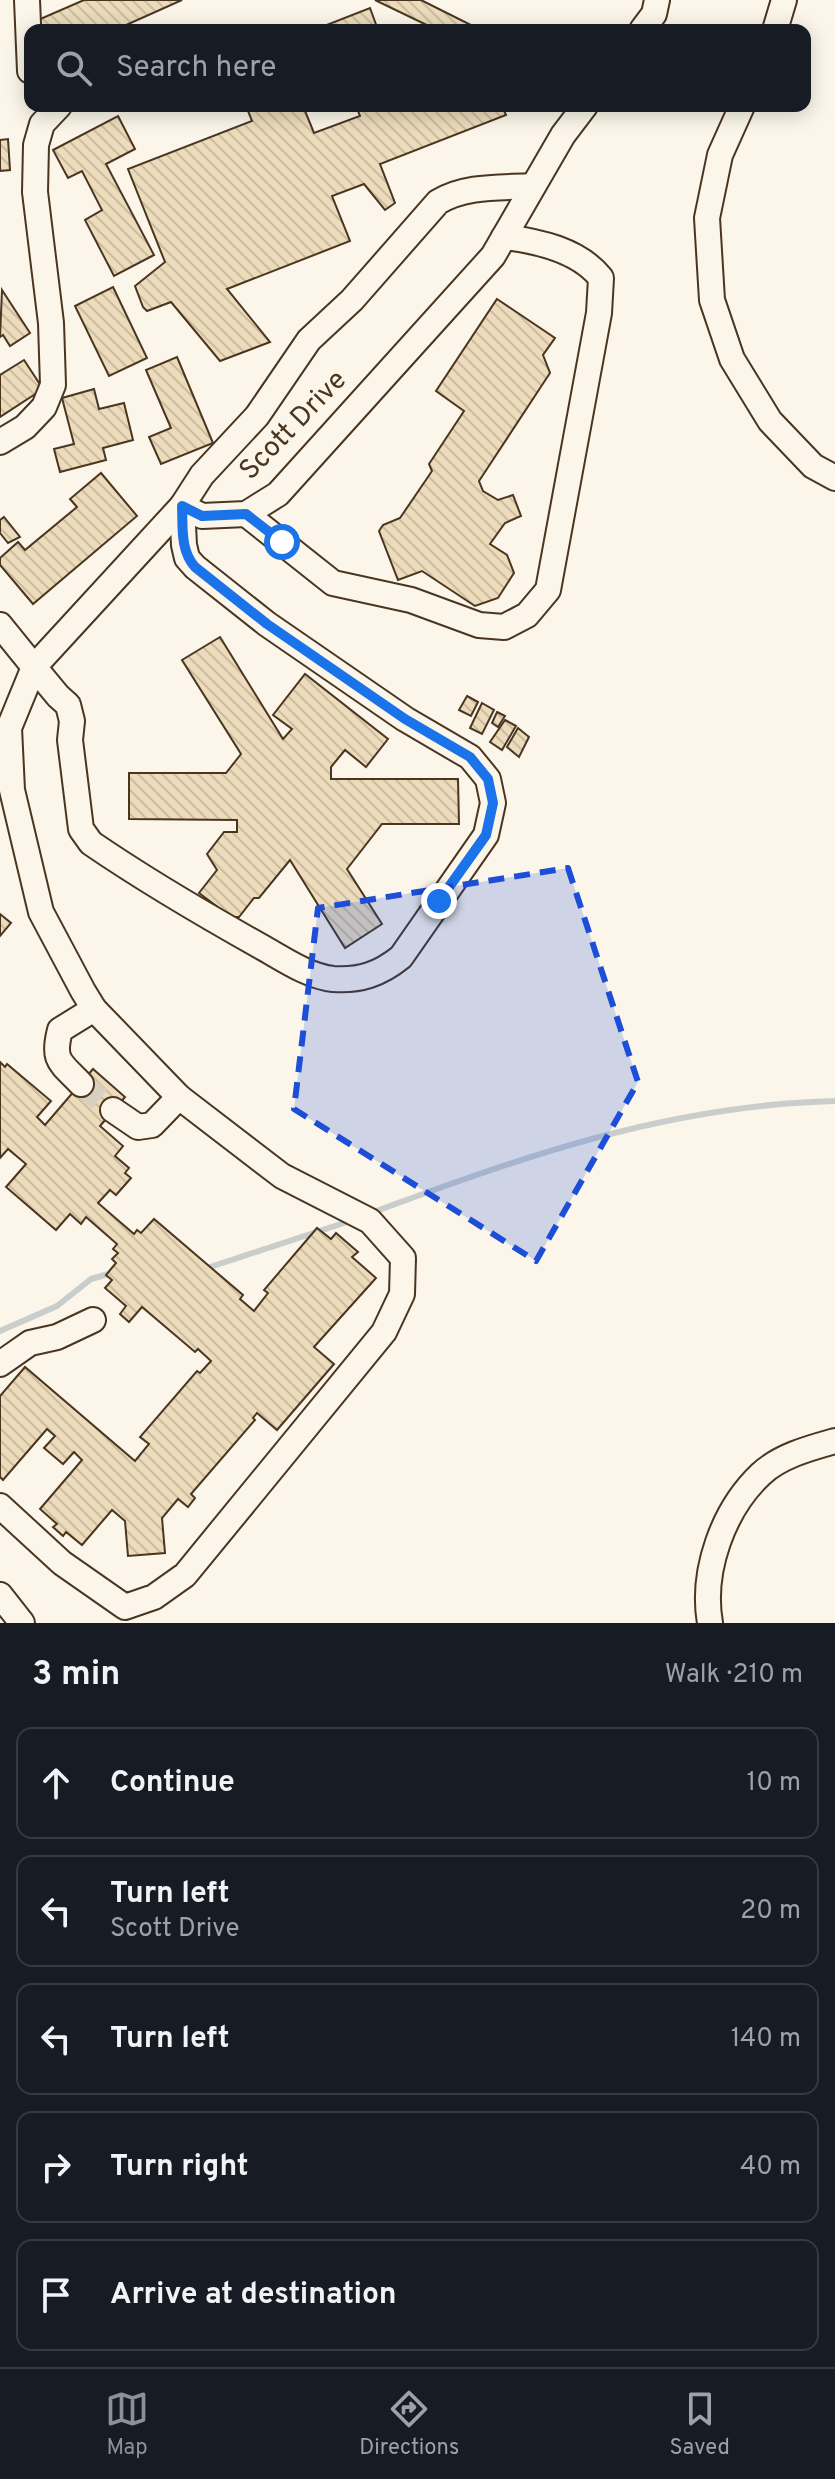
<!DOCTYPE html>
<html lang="en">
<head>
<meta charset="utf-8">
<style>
	body { margin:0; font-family:Overpass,sans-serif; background:#20242c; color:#f1f3f6 }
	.stop { position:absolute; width:24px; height:24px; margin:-18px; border:6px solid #1a73e8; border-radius:50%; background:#fff }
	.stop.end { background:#1a73e8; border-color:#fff; box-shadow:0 2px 8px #0008 }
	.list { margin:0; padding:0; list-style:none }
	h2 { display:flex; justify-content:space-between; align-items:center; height:104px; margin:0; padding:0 32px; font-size:34px }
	h2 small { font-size:26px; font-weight:400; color:#9ea1a6 }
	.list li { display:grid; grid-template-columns:52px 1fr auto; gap:24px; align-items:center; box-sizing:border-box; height:112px; margin:0 16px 16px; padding:0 16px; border:2px solid #363941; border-radius:16px }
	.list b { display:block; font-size:30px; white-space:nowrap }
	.list p { margin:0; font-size:26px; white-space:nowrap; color:#9ea1a6 }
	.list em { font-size:26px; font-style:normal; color:#9ea1a6 }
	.icon { flex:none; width:44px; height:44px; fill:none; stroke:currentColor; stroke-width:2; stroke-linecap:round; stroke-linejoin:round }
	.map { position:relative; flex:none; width:835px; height:1623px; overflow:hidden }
	.search { position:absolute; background:#171b24; box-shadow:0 4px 20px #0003; left:24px; right:24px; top:24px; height:88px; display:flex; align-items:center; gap:20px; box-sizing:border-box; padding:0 28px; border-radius:16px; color:#9ea1a6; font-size:30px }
	.sheet { height:744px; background:#171b24 }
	nav { display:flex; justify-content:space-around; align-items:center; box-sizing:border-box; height:112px; border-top:2px solid #363941; background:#171b24; font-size:22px; color:#9ea1a6 }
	nav a { display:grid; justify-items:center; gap:4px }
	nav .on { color:#8c9099 }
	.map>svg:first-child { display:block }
</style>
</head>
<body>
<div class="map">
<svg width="835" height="1623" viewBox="0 0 835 1623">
	<defs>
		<pattern id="building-back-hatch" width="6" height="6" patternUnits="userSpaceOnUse" patternTransform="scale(2)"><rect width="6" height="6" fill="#ecdcbc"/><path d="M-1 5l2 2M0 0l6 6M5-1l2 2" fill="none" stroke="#ccbda1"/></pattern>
	</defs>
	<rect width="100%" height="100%" fill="#fbf6e9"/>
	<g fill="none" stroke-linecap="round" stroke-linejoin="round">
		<g stroke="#c9cecd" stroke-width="6">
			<path d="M371,1213c154,-57 298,-108 464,-112"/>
			<path d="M204,1269l149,-49"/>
			<path d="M0,1331l57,-25 34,-27 24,-7"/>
		</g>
	</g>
	<g fill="url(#building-back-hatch)" stroke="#4a3520" stroke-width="2">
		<path d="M84,0h98l-67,30h-81l-3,-7z"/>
		<path d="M375,0h46l54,27 -1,3h-37z"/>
		<path d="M370,8l8,22h-52l-2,-4z"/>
		<path d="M246,106h57l11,27 46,-17 -4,-10h146l4,9 -126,49 15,39 -10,7 -21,-26 -32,12 18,45 -123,48 43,53 -50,19 -49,-59 -24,9 -4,-4 -8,-21 30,-24 -37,-93 124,-48z"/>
		<path d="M118,116l17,33 -29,15 48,91 -40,21 -29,-56 17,-10 -20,-39 -14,7 -15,-28z"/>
		<path d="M8,139l2,31 -10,1v-31z"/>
		<path d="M113,287l34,71 -38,18 -34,-70z"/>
		<path d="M2,290l28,43 -20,13 -7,-11 -3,2z"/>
		<path d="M497,299l58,39 -12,17 7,18 -71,108 4,10 15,9 15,-5 8,21 -16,7 -15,21 17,11 7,18 -16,25 -23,8 -53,-35 -24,9 -19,-49 4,-6 17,-7 32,-47 -3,-7 35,-53 -28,-20z"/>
		<path d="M177,357l36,86 -52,21 -12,-27 22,-9 -25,-58z"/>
		<path d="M24,360l19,29 -43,28v-42z"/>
		<path d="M94,389l5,20 25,-6 9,37 -30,8 3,12 -46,12 -6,-23 20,-5 -12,-46z"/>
		<path d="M101,473l36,43 -104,88 -33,-39v-7l18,-16 7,8 52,-43 -7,-8z"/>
		<path d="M4,517l16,20 -12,6 -8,-10v-13z"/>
		<path d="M220,637l63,102 9,-10 -19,-14 32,-41 83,65 -22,28 -21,-17 -14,17v12h127l1,45h-77l-35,45 35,55 -37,24 -55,-88 -31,38h-5l-15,19h-8l-32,-24 18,-23 -10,-16 17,-22h13v-12l-108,-1v-46h97l15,-19 -59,-94z"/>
		<path d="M467,696l11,6 -7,14 -12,-6z"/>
		<path d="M482,703l12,7 -12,24 -12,-6z"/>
		<path d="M497,712l8,4 -7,11 -6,-4z"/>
		<path d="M505,720l11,6 -14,24 -12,-8z"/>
		<path d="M518,728l11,9 -10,20 -12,-10z"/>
		<path d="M0,914l11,9 -11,13z"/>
		<path d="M0,1062l5,5 2,-3 44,37 -14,16 8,8 48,-56 32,28 -25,29 23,20 -8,10 14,12 -4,5 6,5 -15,17 -6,-5 -12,13 36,31 3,-4 4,3 13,-14 89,76 -3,4 14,12 14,-18 -4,-3 53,-62 14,11 5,-6 22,19 -6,5 24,21 -62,69 20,17 -57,66 -20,-17 -4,5 2,2 -64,74 4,4 -7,9 -10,-8 -16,19 3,35 -37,3 -3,-35 -13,-11 -30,35 -16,-13 -3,4 -10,-9 4,-3 -17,-15 42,-49 -8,-8 -11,12 -19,-16 11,-12 -8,-7 -44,51 -3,-3v-81l25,-29 110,94 14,-17 -9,-7 57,-66 3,2 11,-12 -13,-12 -3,3 -53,-45 -13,15 -9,-8 6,-8 -21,-18 7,-8 -6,-5 10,-12 -4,-4 6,-6 -5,-4 4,-5 -31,-27 -5,7 -11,-10 -14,16 -50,-43 20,-23 -18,-15 -8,9z"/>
	</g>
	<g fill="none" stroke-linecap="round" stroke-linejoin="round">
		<path stroke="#d8cfc1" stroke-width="24" stroke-dasharray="24 12" stroke-linecap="butt" d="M81,1084l32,26"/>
		<defs>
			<g id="minor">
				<path d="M27,0l3,71"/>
				<path d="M642,30l12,-16 3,-14"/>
				<path d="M775,30l9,-30"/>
				<path d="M742,106l-22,49 -13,63 5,82 20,59 38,62 43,45 22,12"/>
				<path d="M0,442l25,-15 19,-20 9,-22 -2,-62 -16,-131 1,-47 6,-21 17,-18"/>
				<path d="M246,514l87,69 78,17 68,25 25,2 23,-12 21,-25 51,-277 2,-35c-22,-28 -63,-37 -97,-41"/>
				<path d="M0,625l34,42 148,-161 20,10 44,-2 32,-20 215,-238 70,-121 22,-29"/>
				<path d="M81,1084c-21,-22 -29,-23 -21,-54l34,-21"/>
				<path d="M113,1110l25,17 14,-2 27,-28"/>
				<path d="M0,1364l30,-21 27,-6 36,-17"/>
				<path d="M0,1506l62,57 63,44 29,-10 31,-22 199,-243 18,-38 1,-36 -33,-37 -88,-45 -103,-79 -85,-88 -11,-18 -42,-79 -29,-122 -3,-62 25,-61 24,29 10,9 4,16 -2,19 11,89 10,14c54,37 112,71 169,103 22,12 47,30 73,33 27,2 47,-5 68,-22l85,-122 7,-32 -5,-24 -18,-22 -65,-38 -138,-95 -72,-57 -8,-9 -3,-13 -2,-39 20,-31 55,-59 52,-76 43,-40 86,-98c28,-17 63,-14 94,-16"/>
				<path d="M0,1595l22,28"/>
				<path d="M710,1623c-9,-52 13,-113 51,-149 19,-18 49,-26 74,-33"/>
			</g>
		</defs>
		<use href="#minor" stroke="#4a3520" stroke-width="28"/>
		<use href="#minor" stroke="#fbf6e9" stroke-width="24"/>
	</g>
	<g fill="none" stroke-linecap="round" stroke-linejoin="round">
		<path stroke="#1a73e8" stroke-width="10" d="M282,542l-36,-28 -44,2 -20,-10c1,21 -2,44 13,61l72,57 138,95 65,38 18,22 5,24 -7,32 -47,66"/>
	</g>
	<path fill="#1d4ed8" fill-opacity="0.2" stroke="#1d4ed8" stroke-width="6" stroke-dasharray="16 10" stroke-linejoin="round" d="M568,868l70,214 -102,179 -242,-152 24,-201z"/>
	<g text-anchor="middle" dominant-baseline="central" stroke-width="6" stroke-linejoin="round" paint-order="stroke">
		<g font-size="28" fill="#4a3520" stroke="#fbf6e9">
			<text transform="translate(294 426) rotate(-46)">Scott Drive</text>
		</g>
	</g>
</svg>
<div class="stop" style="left:282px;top:542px"></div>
<div class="stop end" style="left:439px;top:901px"></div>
<div class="search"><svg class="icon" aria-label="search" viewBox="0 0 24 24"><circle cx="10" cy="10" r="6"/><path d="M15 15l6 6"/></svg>Search here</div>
</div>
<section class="sheet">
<h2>3 min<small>Walk · 210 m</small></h2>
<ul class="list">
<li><svg class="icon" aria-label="ahead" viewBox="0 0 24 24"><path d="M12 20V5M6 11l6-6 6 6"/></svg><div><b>Continue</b></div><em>10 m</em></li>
<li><svg class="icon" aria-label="left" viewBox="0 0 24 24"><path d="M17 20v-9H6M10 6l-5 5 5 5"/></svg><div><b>Turn left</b><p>Scott Drive</p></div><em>20 m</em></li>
<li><svg class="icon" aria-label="left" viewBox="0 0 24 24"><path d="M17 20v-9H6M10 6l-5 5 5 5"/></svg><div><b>Turn left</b></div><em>140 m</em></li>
<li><svg class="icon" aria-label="right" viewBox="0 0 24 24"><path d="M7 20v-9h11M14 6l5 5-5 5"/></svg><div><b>Turn right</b></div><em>40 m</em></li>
<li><svg class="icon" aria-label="arrive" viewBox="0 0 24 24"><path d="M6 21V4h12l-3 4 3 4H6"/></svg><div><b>Arrive at destination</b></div></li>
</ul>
</section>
<nav>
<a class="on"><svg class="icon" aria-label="map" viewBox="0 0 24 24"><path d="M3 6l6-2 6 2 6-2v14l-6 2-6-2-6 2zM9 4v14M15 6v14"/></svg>Map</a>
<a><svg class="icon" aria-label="directions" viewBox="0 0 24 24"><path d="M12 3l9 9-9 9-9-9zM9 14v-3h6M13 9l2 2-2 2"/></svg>Directions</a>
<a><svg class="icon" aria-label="saved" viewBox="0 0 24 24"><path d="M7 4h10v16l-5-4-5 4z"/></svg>Saved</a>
</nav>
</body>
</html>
